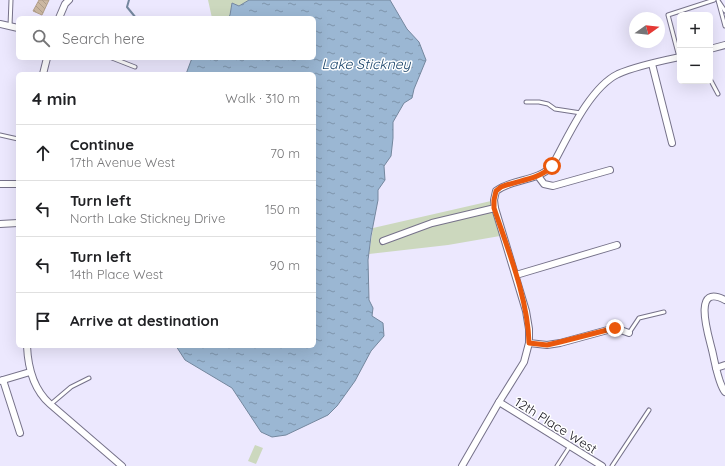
<!DOCTYPE html>
<html lang="en">
<head>
<meta charset="utf-8">
<style>
	body { margin:0; font-family:Quicksand,sans-serif; background:#f6f6f6; color:#202124 }
	.controls { position:absolute; right:12px; top:12px; display:grid; overflow:hidden; border-radius:6px; box-shadow:0 4px 16px #0002 }
	.controls button { width:36px; height:36px; display:grid; place-items:center; padding:0; border:0; border-bottom:1px solid #e0e0e0; background:#fff; color:#202124; font:20px sans-serif }
	.compass { position:absolute; left:629px; top:12px; width:36px; height:36px; border-radius:50%; background:#fff; box-shadow:0 4px 16px #0002; rotate:75deg }
	.stop { position:absolute; width:12px; height:12px; margin:-9px; border:3px solid #ea580c; border-radius:50%; background:#fff }
	.stop.end { background:#ea580c; border-color:#fff; box-shadow:0 1px 4px #0008 }
	.list { margin:0; padding:0; list-style:none }
	h2 { display:flex; justify-content:space-between; align-items:center; height:52px; margin:0; padding:0 16px; font-size:17px }
	h2 small { font-size:13px; font-weight:400; color:#757577 }
	.list li { display:grid; grid-template-columns:26px 1fr auto; gap:12px; align-items:center; box-sizing:border-box; height:56px; padding:0 16px; border-top:1px solid #e0e0e0 }
	.list b { display:block; font-size:15px; white-space:nowrap }
	.list p { margin:0; font-size:13px; white-space:nowrap; color:#757577 }
	.list em { font-size:13px; font-style:normal; color:#757577 }
	.icon { flex:none; width:22px; height:22px; fill:none; stroke:currentColor; stroke-width:2; stroke-linecap:round; stroke-linejoin:round }
	.map { position:relative; flex:none; width:725px; height:466px; overflow:hidden }
	.search { position:absolute; background:#fff; box-shadow:0 4px 16px #0002; left:16px; top:16px; width:300px; height:44px; display:flex; align-items:center; gap:10px; box-sizing:border-box; padding:0 14px; border-radius:6px; color:#757577; font-size:15px }
	.panel { position:absolute; background:#fff; box-shadow:0 4px 16px #0002; left:16px; top:72px; width:300px; height:276px; border-radius:6px }
	.map>svg:first-child { display:block }
</style>
</head>
<body>
<div class="map">
<svg width="725" height="466" viewBox="0 0 725 466">
	<defs>
		<pattern id="water-ripples" width="26" height="14" patternUnits="userSpaceOnUse"><rect width="26" height="14" fill="#9bb7d3"/><path d="M2 4q2-2 4 0t4 0M15 11q2-2 4 0t4 0" fill="none" stroke="#7e94ab"/></pattern>
		<pattern id="building-back-hatch" width="6" height="6" patternUnits="userSpaceOnUse"><rect width="6" height="6" fill="#cbb7a1"/><path d="M-1 5l2 2M0 0l6 6M5-1l2 2" fill="none" stroke="#ae9d8a"/></pattern>
	</defs>
	<rect width="100%" height="100%" fill="#ece8fe"/>
	<g fill="#ccd8be">
		<path d="M208,0h41l-10,6 -7,-3 -2,12 -2,3h-16z"/>
		<path d="M491,201l1,8 8,27 -52,9 -79,9 4,-26z"/>
		<path d="M255,445l8,3 -7,16 -8,-3z"/>
	</g>
	<path fill="url(#water-ripples)" stroke="#74879e" d="M249,0h141l17,29 12,13 7,18 -12,29 -2,9 -8,5 -11,19v16l-2,18 -7,10 1,14 -7,10v10l-7,36 -3,24 1,40 4,8 -1,8 11,7 1,13 -13,15 -16,30 -18,25 -9,9 -42,20 -14,2 -11,-5 -29,-44 -47,-28 -9,-14h138v-272h-128l6,-16h122v-40h-86l2,-3 2,-12 7,3z"/>
	<g fill="none" stroke-linecap="round" stroke-linejoin="round">
		<g stroke="#74879e" stroke-width="2">
			<path d="M129,0l-2,7 9,11"/>
			<path d="M189,58l2,1"/>
		</g>
	</g>
	<path fill="url(#building-back-hatch)" stroke="#b29e89" d="M39,0h10l-7,15 -9,-4z"/>
	<g fill="none" stroke-linecap="round" stroke-linejoin="round">
		<defs>
			<g id="service">
				<path d="M718,0l7,26"/>
				<path d="M719,2l6,9"/>
				<path d="M10,26l1,-26"/>
				<path d="M679,57l-11,-42 46,-15"/>
				<path d="M112,58l23,9"/>
				<path d="M710,79l8,15"/>
				<path d="M526,102h13l9,2 7,5 26,4"/>
				<path d="M0,135l18,4"/>
				<path d="M629,333l10,-15 25,-6"/>
				<path d="M51,404l20,-17 18,-9"/>
				<path d="M557,466l13,-20"/>
				<path d="M612,466l37,-56"/>
			</g>
			<g id="minor">
				<path d="M59,18l6,-14 4,-4"/>
				<path d="M0,24l18,4"/>
				<path d="M710,49l15,-4"/>
				<path d="M652,64l20,79"/>
				<path d="M43,74l4,-16"/>
				<path d="M538,176l6,8 9,2 57,-16"/>
				<path d="M0,184h18"/>
				<path d="M0,224l18,-1"/>
				<path d="M383,241l49,-18 63,-15"/>
				<path d="M516,275l101,-30"/>
				<path d="M725,300c-34,-18 -16,37 -13,50 3,12 6,33 13,42"/>
				<path d="M529,343l18,2 13,-2 55,-15 14,5"/>
				<path d="M27,346c1,22 6,43 23,58l72,62"/>
				<path d="M716,368l9,-3"/>
				<path d="M3,380l17,53"/>
				<path d="M0,381l30,-9"/>
				<path d="M499,402l103,64"/>
				<path d="M462,466l37,-64 25,-40 5,-19v-14l-3,-18 -31,-103 -1,-8 2,-9c17,-13 41,-9 56,-25 15,-27 37,-78 66,-92 18,-8 43,-13 62,-17"/>
			</g>
		</defs>
		<use href="#service" stroke="#76728a" stroke-width="5"/>
		<use href="#minor" stroke="#76728a" stroke-width="8"/>
		<use href="#service" stroke="#fff" stroke-width="3"/>
		<use href="#minor" stroke="#fff" stroke-width="6"/>
	</g>
	<g fill="none" stroke-linecap="round" stroke-linejoin="round">
		<path stroke="#ea580c" stroke-width="5" d="M552,166c-13,14 -34,14 -51,21l-5,4 -2,9v8c14,42 34,91 35,135l18,2 13,-3 55,-14"/>
	</g>
	<g text-anchor="middle" dominant-baseline="central" stroke-width="3" stroke-linejoin="round" paint-order="stroke">
		<g font-size="13" fill="#191721" stroke="#fff">
			<text transform="translate(556 425) rotate(32)">12th Place West</text>
		</g>
		<g font-size="14" font-style="italic" fill="#194369" stroke="#fff">
			<text x="366" y="64">Lake Stickney</text>
		</g>
	</g>
</svg>
<div class="controls">
<button>+</button>
<button>−</button>
</div>
<svg class="compass" viewBox="-18 -18 36 36"><path d="M0-13l5 13h-10z" fill="#e53935"/><path d="M0 13l5-13h-10z" fill="#757577"/></svg>
<div class="stop" style="left:552px;top:166px"></div>
<div class="stop end" style="left:615px;top:328px"></div>
<div class="search"><svg class="icon" aria-label="search" viewBox="0 0 24 24"><circle cx="10" cy="10" r="6"/><path d="M15 15l6 6"/></svg>Search here</div>
<section class="panel">
<h2>4 min<small>Walk · 310 m</small></h2>
<ul class="list">
<li><svg class="icon" aria-label="ahead" viewBox="0 0 24 24"><path d="M12 20V5M6 11l6-6 6 6"/></svg><div><b>Continue</b><p>17th Avenue West</p></div><em>70 m</em></li>
<li><svg class="icon" aria-label="left" viewBox="0 0 24 24"><path d="M17 20v-9H6M10 6l-5 5 5 5"/></svg><div><b>Turn left</b><p>North Lake Stickney Drive</p></div><em>150 m</em></li>
<li><svg class="icon" aria-label="left" viewBox="0 0 24 24"><path d="M17 20v-9H6M10 6l-5 5 5 5"/></svg><div><b>Turn left</b><p>14th Place West</p></div><em>90 m</em></li>
<li><svg class="icon" aria-label="arrive" viewBox="0 0 24 24"><path d="M6 21V4h12l-3 4 3 4H6"/></svg><div><b>Arrive at destination</b></div></li>
</ul>
</section>
</div>
</body>
</html>
